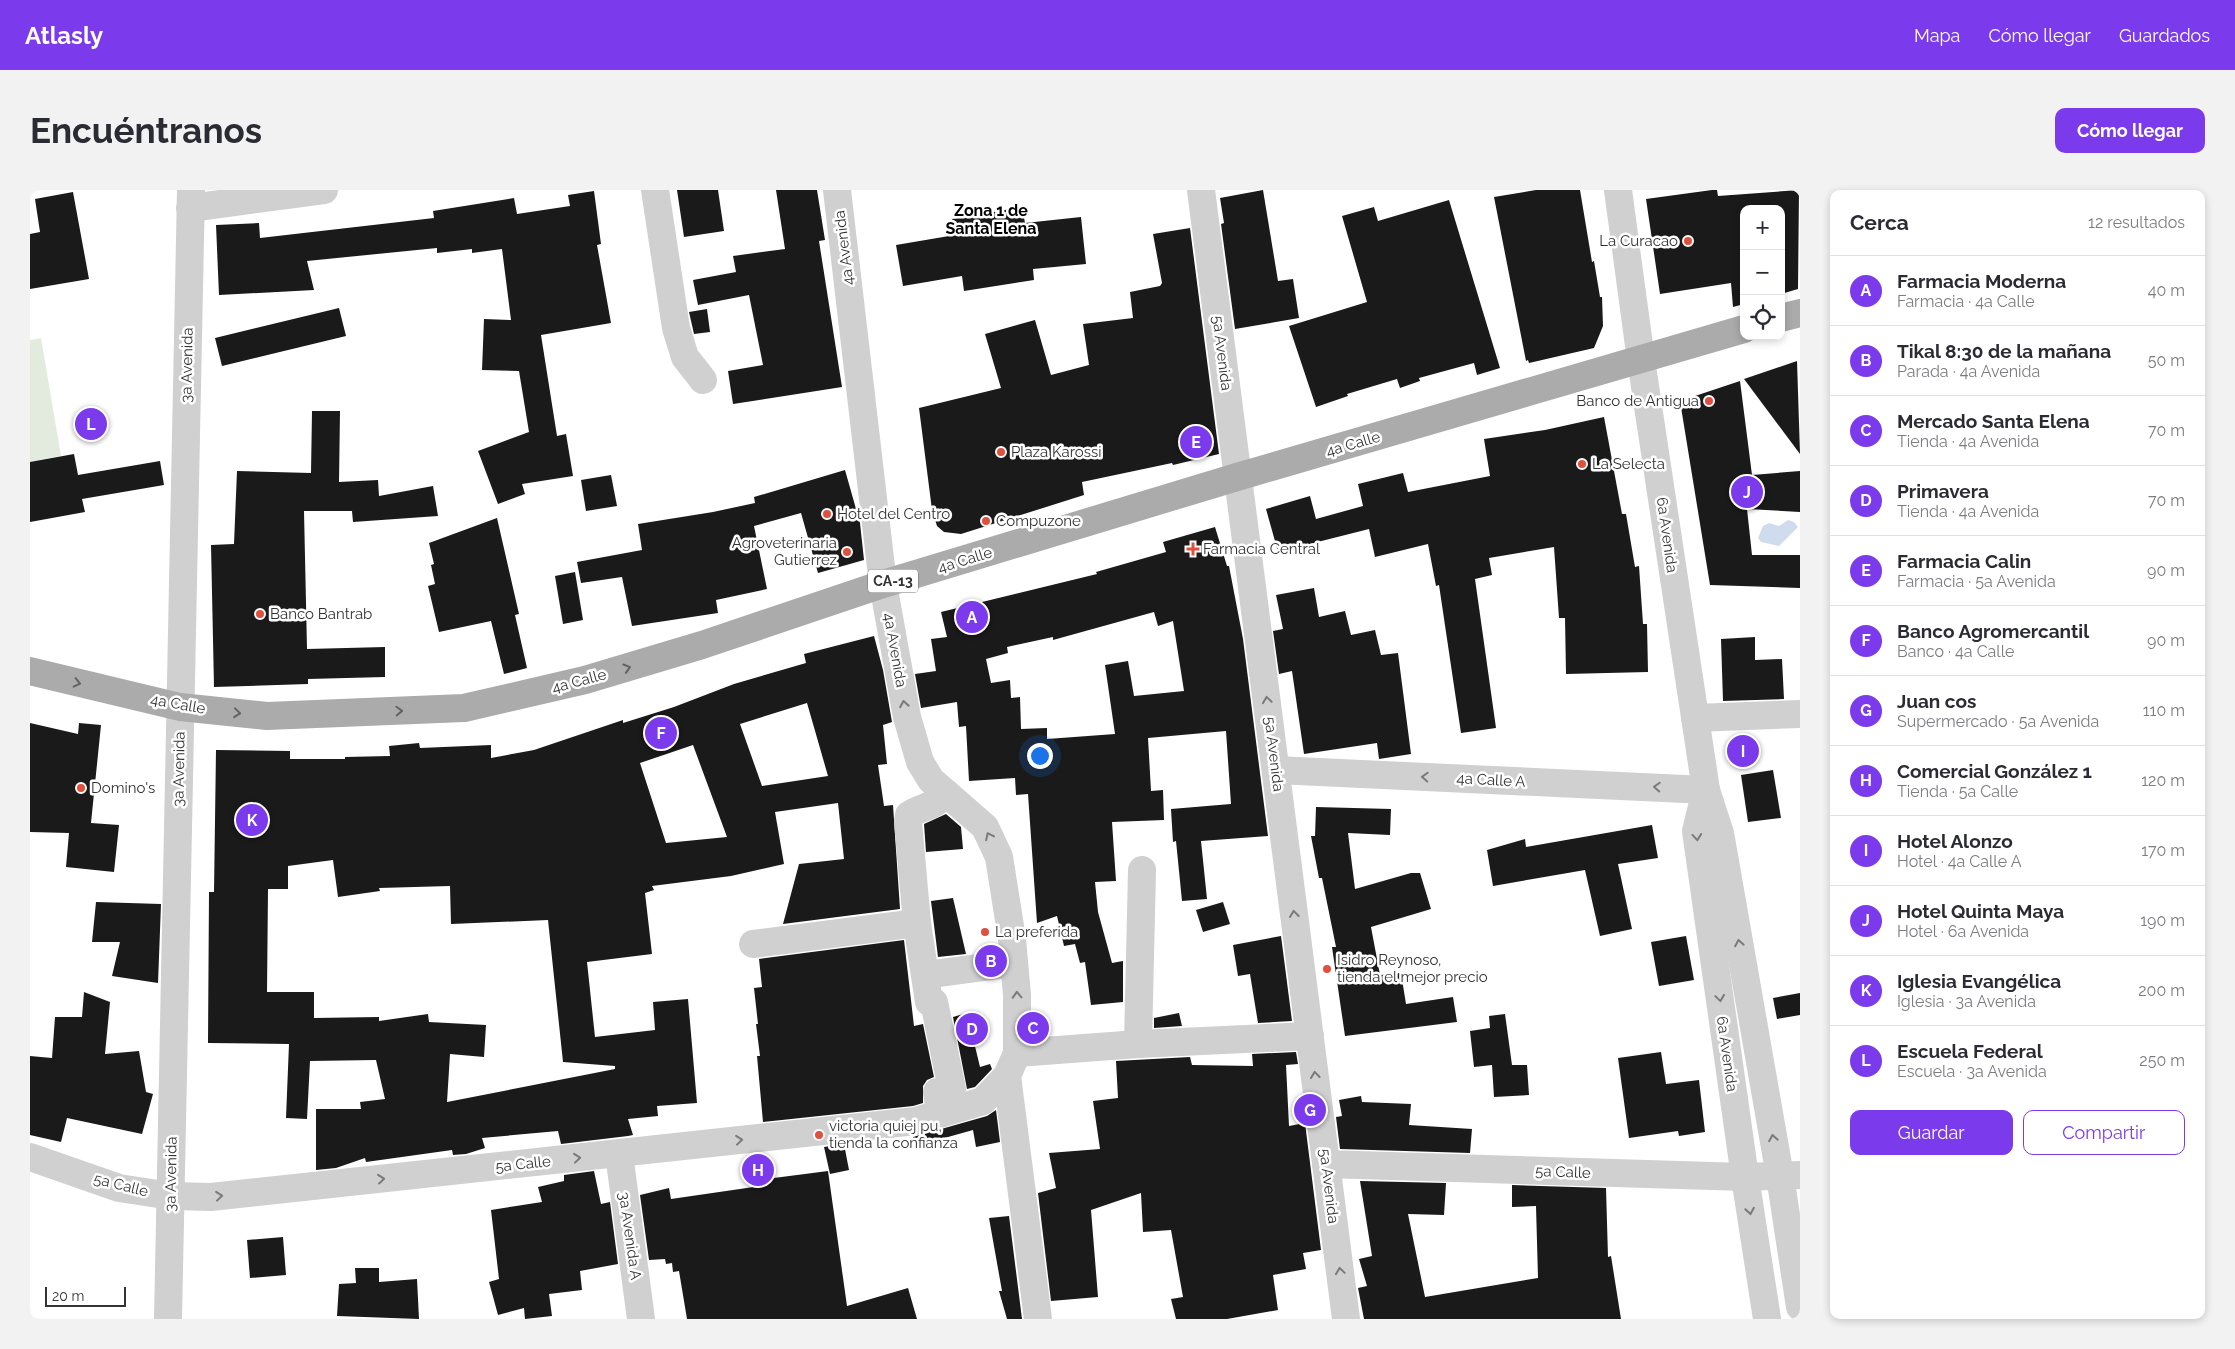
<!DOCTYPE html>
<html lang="es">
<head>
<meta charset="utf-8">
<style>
	body { margin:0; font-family:Raleway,sans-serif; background:#f2f2f3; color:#2b2b33 }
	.controls { position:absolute; right:15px; top:15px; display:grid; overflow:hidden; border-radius:10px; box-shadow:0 2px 8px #0003 }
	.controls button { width:45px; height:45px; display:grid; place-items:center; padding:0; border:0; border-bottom:1px solid #e1e1e2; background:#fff; color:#2b2b33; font:25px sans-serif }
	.scale { position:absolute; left:15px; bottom:12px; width:81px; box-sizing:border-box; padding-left:5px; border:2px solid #333; border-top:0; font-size:14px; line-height:18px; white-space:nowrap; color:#333; -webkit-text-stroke:4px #fff; paint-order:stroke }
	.you { position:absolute; left:1009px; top:565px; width:18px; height:18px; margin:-12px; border:4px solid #fff; border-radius:50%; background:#1a73e8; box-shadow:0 0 0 8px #1a73e833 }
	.badge { display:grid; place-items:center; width:32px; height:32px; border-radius:50%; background:#7c3aed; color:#fff; font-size:16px; font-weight:700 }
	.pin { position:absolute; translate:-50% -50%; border:2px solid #fff; box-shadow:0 1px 5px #0006 }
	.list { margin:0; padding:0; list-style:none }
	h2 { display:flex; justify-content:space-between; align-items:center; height:65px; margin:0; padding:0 20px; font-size:21px }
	h2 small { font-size:16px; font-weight:400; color:#7c7c81 }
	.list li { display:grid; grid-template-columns:32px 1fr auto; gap:15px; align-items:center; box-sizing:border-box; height:70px; padding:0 20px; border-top:1px solid #e1e1e2 }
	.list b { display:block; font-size:19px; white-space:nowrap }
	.list p { margin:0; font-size:16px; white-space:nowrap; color:#7c7c81 }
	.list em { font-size:16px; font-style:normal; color:#7c7c81 }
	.actions { display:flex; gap:10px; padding:15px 20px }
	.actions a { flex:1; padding:11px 0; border:1px solid #7c3aed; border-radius:10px; text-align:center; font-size:18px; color:#7c3aed }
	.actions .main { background:#7c3aed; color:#fff }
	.icon { flex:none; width:28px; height:28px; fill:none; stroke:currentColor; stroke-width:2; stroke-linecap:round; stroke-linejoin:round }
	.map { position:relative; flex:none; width:1770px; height:1129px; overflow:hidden; border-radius:10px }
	header { display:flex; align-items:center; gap:30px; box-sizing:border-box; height:70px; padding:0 25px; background:#7c3aed; color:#fff }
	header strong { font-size:24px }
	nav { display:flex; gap:28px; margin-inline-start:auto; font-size:18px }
	.intro { display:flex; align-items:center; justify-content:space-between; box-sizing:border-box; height:120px; padding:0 30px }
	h1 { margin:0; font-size:35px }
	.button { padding:12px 22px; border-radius:10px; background:#7c3aed; color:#fff; font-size:18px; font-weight:700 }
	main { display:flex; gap:30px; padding:0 30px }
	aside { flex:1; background:#fff; border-radius:10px; box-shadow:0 2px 8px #0003 }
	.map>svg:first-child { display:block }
</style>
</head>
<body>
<header>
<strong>Atlasly</strong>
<nav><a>Mapa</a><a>Cómo llegar</a><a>Guardados</a></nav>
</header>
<div class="intro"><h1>Encuéntranos</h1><a class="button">Cómo llegar</a></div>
<main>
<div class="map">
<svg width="1770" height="1129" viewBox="0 0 1770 1129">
	<rect width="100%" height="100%" fill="#fff"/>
	<path fill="#e3ebdf" d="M11,148l20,118 -31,6v-122z"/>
	<path fill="#cfdced" d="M1758,330l6,2 4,5 -19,19 -18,-4 -3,-4 5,-12 6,-3 10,3z"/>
	<g fill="#1a1a1a" fill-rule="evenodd">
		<path d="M647,0h41l6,41 -40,6z"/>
		<path d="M746,0h41l8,50 -6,1 23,146 -109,17 -5,-33 35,-6 -14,-70 -51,10 -5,-25 43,-8 -3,-16 52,-7z"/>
		<path d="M1233,0l15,91 15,-2 6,39 -64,11 -14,-105 3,-1 -4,-25z"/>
		<path d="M1506,0h44l12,72 2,-1 6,36h2l1,29 -9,22 -65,15 -1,-3 -2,1 -32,-164z"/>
		<path d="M1682,0h5l1,6 81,-6 -1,99 -17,5v-85h-37v95l-11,3 -2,-24 -71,11 -14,-95z"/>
		<path d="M564,1l7,53 -4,1 14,78 -70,12 16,101 9,-2 7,42 -51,8 3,10 -27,10 -20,-53 51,-19 -10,-61 -37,-1 2,-51 27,1 -9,-71 -30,4v-4l-35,4v-5l-130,13 7,29 -95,5 -3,-70 43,-2 1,15 174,-20 -1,-7 81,-13 3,16 53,-8 -2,-11z"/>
		<path d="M43,2l16,87 -59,10v-55l10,-2 -5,-33z"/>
		<path d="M1419,10l51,168 -23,7 -3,-12 -55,15 1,3 -20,7 -3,-9 -50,15 1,2 -32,11 -27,-81 78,-24 -25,-86 32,-9 4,14z"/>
		<path d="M992,17l3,16 56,-6 5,47 -53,5 1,11 -70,11 -2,-15 -59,10 -7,-41 59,-10 -3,-16z"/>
		<path d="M1160,38l29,226 -46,11 -1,-2 -90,19 2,13 -123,39 -17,-2 -7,-6 -5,-16 -13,-102 82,-20 -16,-54 50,-14 16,55 38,-10 -6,-41 50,-6 -3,-26 30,-6 2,-3 -9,-49z"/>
		<path d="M309,118l7,28 -124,30 -7,-28z"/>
		<path d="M677,119l3,23 -16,2 -5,-22z"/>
		<path d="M1767,171l3,93 -56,-75z"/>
		<path d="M1710,191l12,94 48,-4v41l-53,-3 5,46h48v33l-90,-3 -30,-184z"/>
		<path d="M282,221h28l-1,71 39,-2 1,16 54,-10 5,30 -85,6 -1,-11h-48l3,138 78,-2v30l-77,2v5l-94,3 -3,-142 23,-1 3,-73 74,2z"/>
		<path d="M1574,227l18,97h4l9,53 4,-1 4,58h4l1,48 -82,2 -1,-56h-6l-5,-71 -65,11 3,17 -17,4 21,149 -35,5 -22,-148 -3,1 -8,-42 -53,13 -6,-28 -91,23 -12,-43 44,-13 6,23 47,-13 -5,-22 45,-11 5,19 82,-16 -6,-37 61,-9z"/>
		<path d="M44,264l4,21 82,-14 4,24 -82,14 3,13 -55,10v-60z"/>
		<path d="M815,280l15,53 4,37 -46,13 -17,-60 -47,13 13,63 -51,11 2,13 -86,13 -10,-49 -41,6 -4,-21 65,-12 -4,-26 75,-12 42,-9 -1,-6z"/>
		<path d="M581,285l6,31 -31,5 -5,-31z"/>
		<path d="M467,328l22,96 -4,1 12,53 -23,6 -13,-53 -52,11 -11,-46 7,-2 -4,-19 3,-1 -5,-21z"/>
		<path d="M1185,337l12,39h2l14,73 25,197 -67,5 6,58 -25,2 -6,-60 -3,1 -2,-33 60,-5 -5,-73 -78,7 3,53 12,-1 1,30 -52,2 4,59 -21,1 3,30 14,51 11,-2v41l-32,3 -6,-43 -5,1 -5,-19 -11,2 -7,-30 -20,7 -9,-129 -12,1 -1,-17 -46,3 -3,-55 -7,1 -2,-25 -36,6 -6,-34 21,-3 -5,-32 16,-2 -6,-25 156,-38 -1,-2 70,-20 -3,-10zM1124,422l4,14 15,-5 11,70 -50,5 -6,-35 -23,4 10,69 -68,5v-11l-26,1 -1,-32 -9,1 -1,-18 -19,3 -5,-24 22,-6 -1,-6 46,-10v3z"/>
		<path d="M545,382l8,48 -20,4 -8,-48z"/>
		<path d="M1284,398l5,29 26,-6 6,24 24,-5 6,25 17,-2 13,101 -32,5 -2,-16 -73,11 -12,-83 -13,3 -6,-43 10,-2 -7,-34z"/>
		<path d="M844,446l9,34 9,52 -9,3 4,39 -9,1 6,41 9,-1 7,104 -117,15 16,-60 45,-5 -6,-56 -63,9 9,52 -53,12 -79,10 2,4 -9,3 7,61 -65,8 8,75 60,-7 -2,-28 35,-3 9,104 -40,3 1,10 -30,3 5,16 -5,1 -67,8 -3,-13 -76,7 3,10 -19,6 -13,1 -1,-5 -86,12 -1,-4 -29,10 -20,2v-61h45l-1,-7 25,-3 -9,-39 -66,1 -3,58 -21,-1 3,-74 -81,-1 1,-151h5l2,-142 74,1v8h55v-2l45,-1 -1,-10 30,-3 1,5 71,-3v13l43,-8 89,-30v3l51,-16 60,-23 72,-21 -2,-9zM777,513l21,73 -66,10 -22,-62zM663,555l34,92 -61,6 -26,-80zM303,670l5,37 42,-6 -1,-3 71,-2 1,38 97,-4 15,142 52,4v3l-168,33 3,-48 34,3 2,-32 -57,-3 -1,-8 -49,7v-4l-65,1v-26h-47l1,-103h20v-23z"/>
		<path d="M1725,447v23l27,-1 2,40 -61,2 -2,-62z"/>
		<path d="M0,533l48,11 1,-11 22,2 -10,98 28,2 -5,47 -48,-5 3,-34 -39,-1z"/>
		<path d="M1743,580l8,48 -33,4 -7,-47z"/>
		<path d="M1286,617l75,2 -1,26 -42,-2 7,56 56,-16h9l11,36 -60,18 9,48 21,-2 5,31 47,-7 4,25 -112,14 -13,-89h4l-14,-69h-3l-8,-42h4z"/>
		<path d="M916,624l15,13 2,22 -37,3 -2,-28z"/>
		<path d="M1622,635l6,33 -40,6 14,65 -32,7 -15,-66 -92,16 -6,-36 38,-11 1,8z"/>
		<path d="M923,708l13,56 -28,3 -7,-56z"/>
		<path d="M66,712l65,2 -3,79 -46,-7 8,-34h-28z"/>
		<path d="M1193,712l7,22 -27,8 -7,-22z"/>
		<path d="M1251,746l11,85 -34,2 -8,-49 -12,2 -5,-31z"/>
		<path d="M1656,746l8,44 -35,6 -8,-44z"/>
		<path d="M874,750l10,86 9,-2 11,53 -7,3 -4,6v17l-10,3 -150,16 -6,-66h3l-4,-32h2l-4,-36 8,-1 -3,-28z"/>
		<path d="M54,802l26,10 -5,52 34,-3 7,41 7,2 -11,40 -75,-16 -6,24 -31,-7v-79l22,2 3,-41h27z"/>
		<path d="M1770,803v22l-23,4 -4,-21z"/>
		<path d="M937,823l13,54 10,-3 2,5 -17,18 -8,2 -14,-72z"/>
		<path d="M1149,823l3,13 -28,2v-10z"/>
		<path d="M1475,824l7,51h15l2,30 -35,2 -2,-32 -18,2 -4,-36 20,-3 -1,-12z"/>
		<path d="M1266,862l2,12 -12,1 3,61 16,-3 16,127 -18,3 3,16 -33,6 5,35 -51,9h-51l-5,-20 12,-2 -12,-67 -28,2 -2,-39 -50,17 7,87 -47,4 -13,-108 18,-5 -7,-35 51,-4 -7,-48 25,-3 -2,-37 74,-4 2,8 61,1 -1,-12z"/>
		<path d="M1631,862l5,32 33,-4 6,52 -26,4 -1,-5 -49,7 -11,-80z"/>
		<path d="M1331,906l1,6 49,2 -2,21 63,4 -2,24 -130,-4 -4,-32 6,-1 -3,-16z"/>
		<path d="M966,920l4,32 -24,5 -3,-17 -57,16 -3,-9 74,-21z"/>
		<path d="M814,954l5,26 -19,4 -6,-27z"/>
		<path d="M564,981l7,33 9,-2 8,62 -38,7 2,19 -33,4 3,22 -27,3 -1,-11 -26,7 -9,-33 10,-3 -8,-69 51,-8 -4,-15 26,-6v-6z"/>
		<path d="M798,981l19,135 61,-18 9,31h-230l-8,-48 -6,1 -1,-9 -6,1 -1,-5 -16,1 -9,-65 29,-7 2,11 96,-14 -1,-6z"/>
		<path d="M1330,991l86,2 -2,32 -36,-1 17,83 113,-19 -2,-72 -24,1v-22l94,3 2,69 3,-1 10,63h-257l-6,-31 9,-2 -8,-27 13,-3z"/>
		<path d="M979,1026l13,103h-15l-8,-28h3l-13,-73z"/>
		<path d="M253,1047l3,38 -36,3 -3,-38z"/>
		<path d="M325,1078h24v14l38,-3 2,40 -82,-3 2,-32 17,-1z"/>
	</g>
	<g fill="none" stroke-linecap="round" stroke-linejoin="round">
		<g stroke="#d0d0d0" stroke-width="28">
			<path d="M625,0l21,138 9,29 18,23"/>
			<path d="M1171,0l145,1129"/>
			<path d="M1588,0l23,170 65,430 14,43 60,343 20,131"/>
			<path d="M160,18l134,-18"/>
			<path d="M1665,528l105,-4"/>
			<path d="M1246,580l430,20"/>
			<path d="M1676,600l-10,41 49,346 22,142"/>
			<path d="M723,754l164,-21"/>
			<path d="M895,785l89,-12"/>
			<path d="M1108,854l4,-174"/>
			<path d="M987,863l121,-9 172,-8"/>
			<path d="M977,886l31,243"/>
			<path d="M910,923l-3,-21 15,-3 -18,-87h-5l-12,-79 -9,-101 1,-7c14,-10 22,-5 37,-22"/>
			<path d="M589,964l22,165"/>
			<path d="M0,967l89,31 52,8 40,1 705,-76 67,-20 24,-25 10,-23v-58l-5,-56 -13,-82 -14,-30 -54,-47 -11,-18 -13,-45 -24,-133 -46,-394"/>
			<path d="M1296,974l419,13 55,-2"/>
			<path d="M138,1129l23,-1129"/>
		</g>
		<g stroke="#ababab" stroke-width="28">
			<path d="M1751,128l19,-5"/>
			<path d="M0,481l150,36 87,9 197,-8 121,-28 117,-35 181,-61 354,-107 507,-148"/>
		</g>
	</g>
	<defs><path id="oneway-chevron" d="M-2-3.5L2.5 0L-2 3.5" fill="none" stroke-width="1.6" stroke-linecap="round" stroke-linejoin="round" transform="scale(1.25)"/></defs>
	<g stroke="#636363">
		<use href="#oneway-chevron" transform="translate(597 478) rotate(-17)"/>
		<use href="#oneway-chevron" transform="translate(47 493) rotate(13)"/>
		<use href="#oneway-chevron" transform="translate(369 521) rotate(-2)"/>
		<use href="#oneway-chevron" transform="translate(207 523) rotate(6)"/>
	</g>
	<g stroke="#7a7a7a">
		<use href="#oneway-chevron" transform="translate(1237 510) rotate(-98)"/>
		<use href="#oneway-chevron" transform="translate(874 514) rotate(-100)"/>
		<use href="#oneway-chevron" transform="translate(1395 587) rotate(-177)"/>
		<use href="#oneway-chevron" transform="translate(1627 597) rotate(-177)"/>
		<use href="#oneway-chevron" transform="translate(959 646) rotate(-116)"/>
		<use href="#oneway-chevron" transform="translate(1667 647) rotate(85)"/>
		<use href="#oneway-chevron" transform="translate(1264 724) rotate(-97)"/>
		<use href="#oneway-chevron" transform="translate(1709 753) rotate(-100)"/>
		<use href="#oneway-chevron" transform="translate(987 805) rotate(-92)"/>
		<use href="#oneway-chevron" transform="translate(1690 808) rotate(82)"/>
		<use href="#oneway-chevron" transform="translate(1285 885) rotate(-97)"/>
		<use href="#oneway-chevron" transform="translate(1743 948) rotate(-100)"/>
		<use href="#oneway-chevron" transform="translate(709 950) rotate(-6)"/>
		<use href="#oneway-chevron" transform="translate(547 968) rotate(-6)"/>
		<use href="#oneway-chevron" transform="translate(351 989) rotate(-6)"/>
		<use href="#oneway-chevron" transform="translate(189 1006) rotate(-6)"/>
		<use href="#oneway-chevron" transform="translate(1720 1021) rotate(81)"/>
		<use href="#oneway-chevron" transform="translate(1310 1081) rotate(-98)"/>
	</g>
	<g fill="#e0503e" stroke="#fff" stroke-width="2">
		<circle cx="1658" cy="51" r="5"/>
		<circle cx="1679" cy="211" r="5"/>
		<circle cx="971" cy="262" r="5"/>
		<circle cx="1552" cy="274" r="5"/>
		<circle cx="797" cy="324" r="5"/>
		<circle cx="956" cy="331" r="5"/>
		<path d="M1160.5 351.5h5v5h5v5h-5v5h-5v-5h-5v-5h5z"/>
		<circle cx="817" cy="362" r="5"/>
		<circle cx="230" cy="424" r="5"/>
		<circle cx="51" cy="598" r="5"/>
		<circle cx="955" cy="742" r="5"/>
		<circle cx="1297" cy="779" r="5"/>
		<circle cx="789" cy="945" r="5"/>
	</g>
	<g text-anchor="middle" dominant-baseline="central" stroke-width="5" stroke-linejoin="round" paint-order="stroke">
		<rect fill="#fff" stroke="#707070" stroke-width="1" x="838" y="379.5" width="50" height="23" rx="4"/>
		<g font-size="14" font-weight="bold" fill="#333">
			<text x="863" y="391">CA-13</text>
		</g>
		<g font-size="15" fill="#333" stroke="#fff" text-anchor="start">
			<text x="1648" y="51" text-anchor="end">La Curacao</text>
			<text x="1669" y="211" text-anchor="end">Banco de Antigua</text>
			<text x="981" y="262">Plaza Karossi</text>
			<text x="1562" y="274">La Selecta</text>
			<text x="807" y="324">Hotel del Centro</text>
			<text x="966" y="331">Compuzone</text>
			<text x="807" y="353" text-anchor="end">Agroveterinaria<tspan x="807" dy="17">Gutierrez</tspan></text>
			<text x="1173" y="359">Farmacia Central</text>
			<text x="240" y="424">Banco Bantrab</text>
			<text x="61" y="598">Domino's</text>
			<text x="965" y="742">La preferida</text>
			<text x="1307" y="770">Isidro Reynoso,<tspan x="1307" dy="17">tienda el mejor precio</tspan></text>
			<text x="799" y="936">victoria quiej pu,<tspan x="799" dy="17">tienda la confianza</tspan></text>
		</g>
		<g font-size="15" fill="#333" stroke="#fff">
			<text transform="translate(814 58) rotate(-97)">4a Avenida</text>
			<text transform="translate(1192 163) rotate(83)">5a Avenida</text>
			<text transform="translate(157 175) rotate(-89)">3a Avenida</text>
			<text transform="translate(1323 254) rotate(-16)">4a Calle</text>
			<text transform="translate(1637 345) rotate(82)">6a Avenida</text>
			<text transform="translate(935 370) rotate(-17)">4a Calle</text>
			<text transform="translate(865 460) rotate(80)">4a Avenida</text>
			<text transform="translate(549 491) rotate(-15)">4a Calle</text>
			<text transform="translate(148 514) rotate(10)">4a Calle</text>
			<text transform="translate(1244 564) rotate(83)">5a Avenida</text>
			<text transform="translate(149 579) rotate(-89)">3a Avenida</text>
			<text transform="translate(1461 590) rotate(3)">4a Calle A</text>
			<text transform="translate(1697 864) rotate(82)">6a Avenida</text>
			<text transform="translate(493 974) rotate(-6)">5a Calle</text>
			<text transform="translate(1533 982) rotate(2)">5a Calle</text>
			<text transform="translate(141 984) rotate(-89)">3a Avenida</text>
			<text transform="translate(91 995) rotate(14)">5a Calle</text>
			<text transform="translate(1299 996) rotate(83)">5a Avenida</text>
			<text transform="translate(600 1046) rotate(82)">3a Avenida A</text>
		</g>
		<g font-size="16" font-weight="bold" fill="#000" stroke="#fff">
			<text x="961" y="20">Zona 1 de<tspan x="961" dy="18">Santa Elena</tspan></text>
		</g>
	</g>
</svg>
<div class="controls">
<button>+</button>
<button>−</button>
<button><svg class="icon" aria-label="locate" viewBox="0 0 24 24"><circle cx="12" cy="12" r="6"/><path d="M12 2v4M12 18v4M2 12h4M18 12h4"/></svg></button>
</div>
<div class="scale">20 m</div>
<div class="you"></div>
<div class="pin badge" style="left:942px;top:427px">A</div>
<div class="pin badge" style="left:961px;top:771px">B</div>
<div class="pin badge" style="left:1003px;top:838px">C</div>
<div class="pin badge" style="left:942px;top:839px">D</div>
<div class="pin badge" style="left:1166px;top:252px">E</div>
<div class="pin badge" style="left:631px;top:543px">F</div>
<div class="pin badge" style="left:1280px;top:920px">G</div>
<div class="pin badge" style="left:728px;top:980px">H</div>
<div class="pin badge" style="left:1713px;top:561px">I</div>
<div class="pin badge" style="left:1717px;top:302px">J</div>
<div class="pin badge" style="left:222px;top:630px">K</div>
<div class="pin badge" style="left:61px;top:234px">L</div>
</div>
<aside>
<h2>Cerca<small>12 resultados</small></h2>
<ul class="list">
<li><span class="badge">A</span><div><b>Farmacia Moderna</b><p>Farmacia · 4a Calle</p></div><em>40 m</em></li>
<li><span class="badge">B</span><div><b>Tikal 8:30 de la mañana</b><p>Parada · 4a Avenida</p></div><em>50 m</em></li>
<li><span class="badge">C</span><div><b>Mercado Santa Elena</b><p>Tienda · 4a Avenida</p></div><em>70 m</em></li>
<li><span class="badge">D</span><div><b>Primavera</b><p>Tienda · 4a Avenida</p></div><em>70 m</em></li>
<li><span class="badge">E</span><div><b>Farmacia Calin</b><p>Farmacia · 5a Avenida</p></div><em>90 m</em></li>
<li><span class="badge">F</span><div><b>Banco Agromercantil</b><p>Banco · 4a Calle</p></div><em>90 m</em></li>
<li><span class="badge">G</span><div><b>Juan cos</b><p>Supermercado · 5a Avenida</p></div><em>110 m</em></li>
<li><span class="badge">H</span><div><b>Comercial González 1</b><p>Tienda · 5a Calle</p></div><em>120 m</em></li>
<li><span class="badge">I</span><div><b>Hotel Alonzo</b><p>Hotel · 4a Calle A</p></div><em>170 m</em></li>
<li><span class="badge">J</span><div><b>Hotel Quinta Maya</b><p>Hotel · 6a Avenida</p></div><em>190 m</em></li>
<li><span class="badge">K</span><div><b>Iglesia Evangélica</b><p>Iglesia · 3a Avenida</p></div><em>200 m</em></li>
<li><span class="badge">L</span><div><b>Escuela Federal</b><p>Escuela · 3a Avenida</p></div><em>250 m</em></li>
</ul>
<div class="actions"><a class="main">Guardar</a><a>Compartir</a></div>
</aside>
</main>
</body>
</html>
